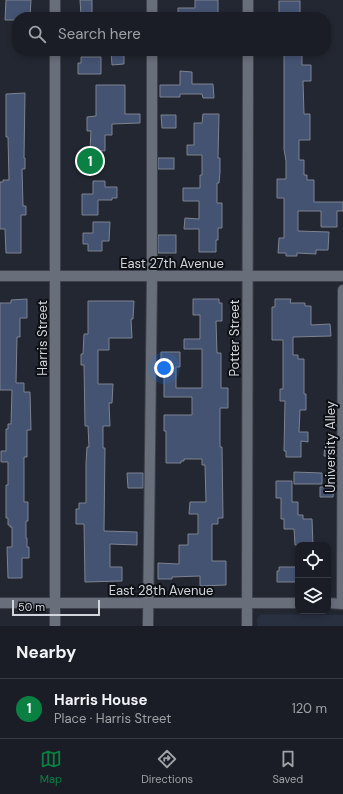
<!DOCTYPE html>
<html lang="en">
<head>
<meta charset="utf-8">
<style>
	body { margin:0; font-family:"DM Sans",sans-serif; background:#272a32; color:#f1f3f6 }
	.controls { position:absolute; right:12px; bottom:12px; display:grid; overflow:hidden; border-radius:8px; box-shadow:0 2px 6px #0003 }
	.controls button { width:36px; height:36px; display:grid; place-items:center; padding:0; border:0; border-bottom:1px solid #383b42; background:#1a1d25; color:#f1f3f6; font:20px sans-serif }
	.scale { position:absolute; left:12px; bottom:10px; width:88px; box-sizing:border-box; padding-left:4px; border:2px solid #d2d5dc; border-top:0; font-size:11px; line-height:14px; white-space:nowrap; color:#d2d5dc; -webkit-text-stroke:3px #0d1014; paint-order:stroke }
	.you { position:absolute; left:164px; top:368px; width:14px; height:14px; margin:-10px; border:3px solid #fff; border-radius:50%; background:#1a73e8; box-shadow:0 0 0 6px #1a73e833 }
	.badge { display:grid; place-items:center; width:26px; height:26px; border-radius:50%; background:#0b8043; color:#fff; font-size:13px; font-weight:700 }
	.pin { position:absolute; translate:-50% -50%; border:2px solid #fff; box-shadow:0 1px 4px #0006 }
	.list { margin:0; padding:0; list-style:none }
	h2 { display:flex; justify-content:space-between; align-items:center; height:52px; margin:0; padding:0 16px; font-size:17px }
	h2 small { font-size:13px; font-weight:400; color:#9fa2a7 }
	.list li { display:grid; grid-template-columns:26px 1fr auto; gap:12px; align-items:center; box-sizing:border-box; height:60px; padding:0 16px; border-top:1px solid #383b42 }
	.list b { display:block; font-size:15px; white-space:nowrap }
	.list p { margin:0; font-size:13px; white-space:nowrap; color:#9fa2a7 }
	.list em { font-size:13px; font-style:normal; color:#9fa2a7 }
	.icon { flex:none; width:22px; height:22px; fill:none; stroke:currentColor; stroke-width:2; stroke-linecap:round; stroke-linejoin:round }
	.map { position:relative; flex:none; width:343px; height:626px; overflow:hidden }
	.search { position:absolute; background:#1a1d25; box-shadow:0 2px 6px #0003; left:12px; right:12px; top:12px; height:44px; display:flex; align-items:center; gap:10px; box-sizing:border-box; padding:0 14px; border-radius:16px; color:#9fa2a7; font-size:15px }
	.sheet { height:112px; background:#1a1d25 }
	nav { display:flex; justify-content:space-around; align-items:center; box-sizing:border-box; height:56px; border-top:1px solid #383b42; background:#1a1d25; font-size:11px; color:#9fa2a7 }
	nav a { display:grid; justify-items:center; gap:2px }
	nav .on { color:#0b8043 }
	.map>svg:first-child { display:block }
</style>
</head>
<body>
<div class="map">
<svg width="343" height="626" viewBox="0 0 343 626">
	<rect width="100%" height="100%" fill="#222731"/>
	<path fill="#293040" d="M261,614l82,1v11h-86v-8z"/>
	<g fill="#455373" stroke="#7d8390">
		<path d="M6,0h25l-1,17h-13v3h-12z"/>
		<path d="M80,0h12v15h-11z"/>
		<path d="M195,0h23v17h-40v-9h17z"/>
		<rect x="279" y="1" width="21" height="16"/>
		<path d="M111,51h13v13l-12,1z"/>
		<path d="M284,51h18v14h9v16h-8l1,33h6v26h-11v20h5v15h3v5h7v22h29v9h-6v16h-16v-16h-23v20l31,1 -1,18h-12v4l-19,-1v3h-11v-3h-8l1,-15h5v-40h-7v-19h9v-18l-2,-12z"/>
		<path d="M81,57h20v17h-23v-11h3z"/>
		<path d="M180,71l12,1v12h21l1,14h-11l-1,-4h-22v3h-20v-12h20z"/>
		<path d="M96,85h29v29h15v9l-28,1v11h-7v16l-15,-1 1,-19h-4v-14l9,-1z"/>
		<path d="M25,93l-1,65h1v11h-3l1,37h3v9h-5v38h-15l-1,-24h-5v-47h3v-2h6l-1,-43h-2v-43z"/>
		<path d="M203,114h16l-1,44h2v14l-1,11h-2v20h5v25h-4v12h-2v12h-17v-23h-15l1,-11 14,1v-18h-16v-13h17v-13h2v-20h-15v-10h7v-22h8z"/>
		<path d="M161,115h15v13h-14z"/>
		<path d="M83,150l14,1v20h-14z"/>
		<rect x="158" y="158" width="16" height="11"/>
		<path d="M93,181h12v6h12v11h-5v2h-14v15h-16v-21h11z"/>
		<path d="M93,222h17l-1,19h-7v10h-14v-7h-5v-11h10z"/>
		<rect x="158" y="235" width="18" height="18"/>
		<path d="M27,299v19h-7v19h-3l-1,46h8v9h6l1,38h-4v27h-3v45h4v19h-2v17h1v9h2v11h-7v20h-14l-1,-31h5v-20h-2v-2h-2v-7h-2v-33h2v-23h-7v-11h5v-22h2v-5h3l1,-34h-12v-87h11v-3z"/>
		<path d="M193,299h26v4h3v18h-6l1,32h4v35h7v20h-8v39h2l1,71h-5v6h-6v37h14v24l-26,1v-10l-28,1v2h-14v-16l21,1v-19h9v-11h10v-20h-9l1,-12h16l-1,-37h-3v-6h-18v2h-3v2h-15v-32h-2v-16h28v-18h-28v-30h-3v-15h19v15h-4v21h26v-39h-18v-10h16v-24h-7z"/>
		<path d="M275,299h16l-1,4h15v3h6v19l19,-1 1,12 -38,1v18h5v4h6v35h2v16h-6l-1,22h9v10l-7,-1v16h-15v-6h-2l1,-50h-5v-12h3v-49h-11v-33h3z"/>
		<path d="M88,301h46l-1,18h-2l1,19h-23v12h-11v34h15l-1,19h-3l1,23h-7v22h2l-1,83 33,1v13l-27,-1v23h12v14l-37,1 -1,-58h-8v-15h3v-6h7v-40l1,-16h2l-1,-21h-3l-1,-61h-3v-11h2l1,-20h4z"/>
		<path d="M325,443h9v13h-10z"/>
		<path d="M294,472l28,1v11h-28z"/>
		<path d="M127,473h16v15h-15z"/>
		<path d="M276,481h16v21h6v13h5v4h9l1,26h-18l-1,-16h-10v-10h-3v-21h-5z"/>
		<path d="M320,487h14l-1,10h-13z"/>
		<path d="M279,567h19v15h-21v-11h2z"/>
	</g>
	<g fill="none" stroke-linecap="round" stroke-linejoin="round">
		<defs>
			<g id="minor">
				<path d="M55,0v17"/>
				<path d="M152,17v-17"/>
				<path d="M248,17v-17"/>
				<path d="M0,276h343"/>
				<path d="M0,603h298"/>
				<path d="M328,603l15,1"/>
				<path d="M342,604l1,-314"/>
				<path d="M55,626v-575"/>
				<path d="M148,626l4,-350v-225"/>
				<path d="M247,626l1,-575"/>
			</g>
		</defs>
		<use href="#minor" stroke="#3f424c" stroke-width="12"/>
		<use href="#minor" stroke="#686e7a" stroke-width="10"/>
	</g>
	<g text-anchor="middle" dominant-baseline="central" stroke-width="4" stroke-linejoin="round" paint-order="stroke">
		<g font-size="13" fill="#d2d5dc" stroke="#0d1014">
			<text x="172" y="263">East 27th Avenue</text>
			<text transform="translate(42 338) rotate(-90)">Harris Street</text>
			<text transform="translate(234 338) rotate(-90)">Potter Street</text>
			<text transform="translate(330 447) rotate(-90)">University Alley</text>
			<text x="161" y="590">East 28th Avenue</text>
		</g>
	</g>
</svg>
<div class="controls">
<button><svg class="icon" aria-label="locate" viewBox="0 0 24 24"><circle cx="12" cy="12" r="6"/><path d="M12 2v4M12 18v4M2 12h4M18 12h4"/></svg></button>
<button><svg class="icon" aria-label="layers" viewBox="0 0 24 24"><path d="M12 4l9 5-9 5-9-5zM3 14l9 5 9-5"/></svg></button>
</div>
<div class="scale">50 m</div>
<div class="you"></div>
<div class="pin badge" style="left:90px;top:161px">1</div>
<div class="search"><svg class="icon" aria-label="search" viewBox="0 0 24 24"><circle cx="10" cy="10" r="6"/><path d="M15 15l6 6"/></svg>Search here</div>
</div>
<section class="sheet">
<h2>Nearby<small></small></h2>
<ul class="list">
<li><span class="badge">1</span><div><b>Harris House</b><p>Place · Harris Street</p></div><em>120 m</em></li>
</ul>
</section>
<nav>
<a class="on"><svg class="icon" aria-label="map" viewBox="0 0 24 24"><path d="M3 6l6-2 6 2 6-2v14l-6 2-6-2-6 2zM9 4v14M15 6v14"/></svg>Map</a>
<a><svg class="icon" aria-label="directions" viewBox="0 0 24 24"><path d="M12 3l9 9-9 9-9-9zM9 14v-3h6M13 9l2 2-2 2"/></svg>Directions</a>
<a><svg class="icon" aria-label="saved" viewBox="0 0 24 24"><path d="M7 4h10v16l-5-4-5 4z"/></svg>Saved</a>
</nav>
</body>
</html>
